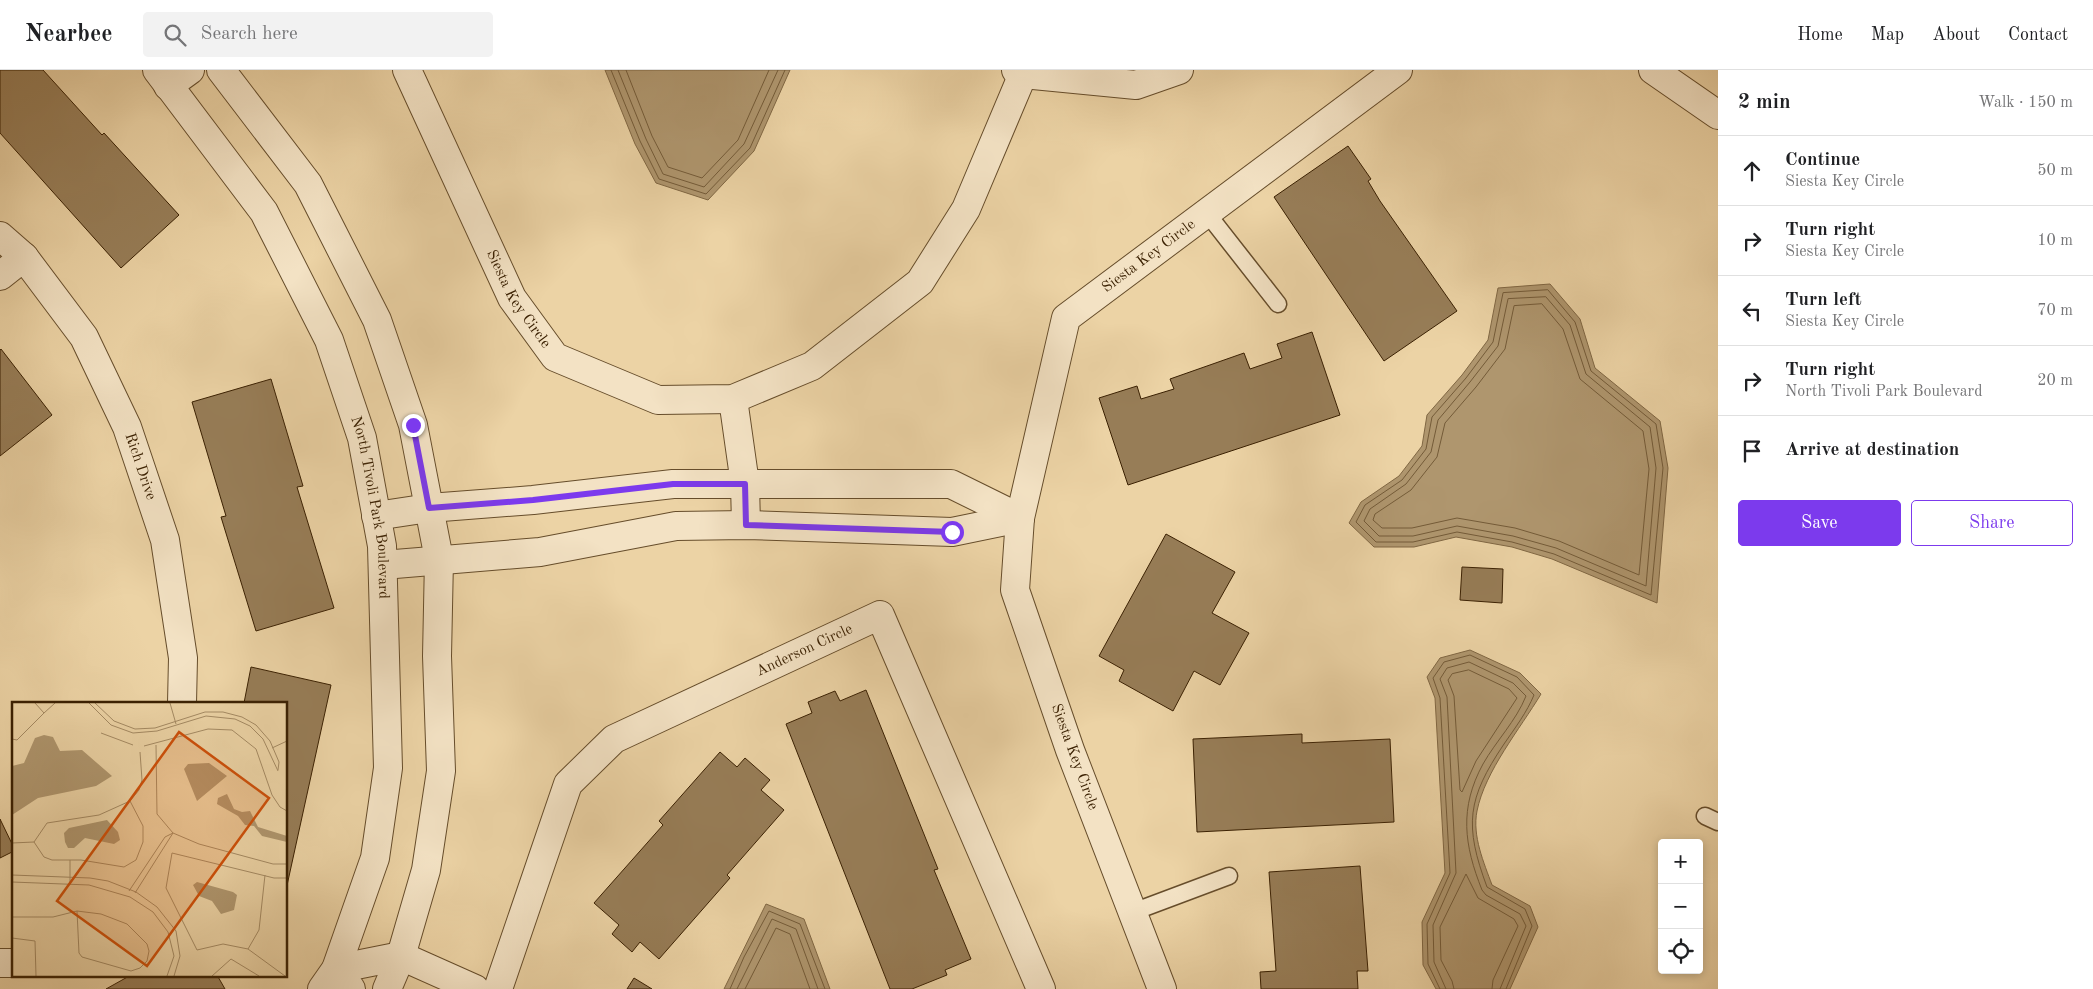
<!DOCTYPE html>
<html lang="en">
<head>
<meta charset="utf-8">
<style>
	body { margin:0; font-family:"Old Standard TT",serif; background:#f2f2f2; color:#202124 }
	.controls { position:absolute; right:15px; bottom:15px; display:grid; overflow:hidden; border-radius:5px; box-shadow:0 2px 8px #0003 }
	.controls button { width:45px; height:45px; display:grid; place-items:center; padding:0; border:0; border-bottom:1px solid #e0e0e0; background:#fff; color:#202124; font:25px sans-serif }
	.stop { position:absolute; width:15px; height:15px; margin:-11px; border:4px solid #7c3aed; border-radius:50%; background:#fff }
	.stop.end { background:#7c3aed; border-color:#fff; box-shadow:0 1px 5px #0008 }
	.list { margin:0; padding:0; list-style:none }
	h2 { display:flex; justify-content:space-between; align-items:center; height:65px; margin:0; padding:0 20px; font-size:21px }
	h2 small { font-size:16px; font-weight:400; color:#757577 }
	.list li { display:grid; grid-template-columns:32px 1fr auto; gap:15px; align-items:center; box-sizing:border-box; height:70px; padding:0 20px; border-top:1px solid #e0e0e0 }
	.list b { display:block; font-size:19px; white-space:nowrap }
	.list p { margin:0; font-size:16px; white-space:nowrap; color:#757577 }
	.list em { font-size:16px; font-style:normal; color:#757577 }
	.actions { display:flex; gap:10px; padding:15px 20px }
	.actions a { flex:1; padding:11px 0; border:1px solid #7c3aed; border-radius:5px; text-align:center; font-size:18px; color:#7c3aed }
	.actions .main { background:#7c3aed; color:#fff }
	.icon { flex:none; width:28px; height:28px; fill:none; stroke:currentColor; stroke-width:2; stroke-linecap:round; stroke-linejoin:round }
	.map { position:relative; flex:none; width:1718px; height:919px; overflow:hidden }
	header { display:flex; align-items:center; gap:30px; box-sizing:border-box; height:70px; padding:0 25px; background:#fff; border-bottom:1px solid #e0e0e0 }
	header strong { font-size:24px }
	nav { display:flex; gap:28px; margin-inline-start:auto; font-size:18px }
	.search { width:350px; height:45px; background:#f2f2f2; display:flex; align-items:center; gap:12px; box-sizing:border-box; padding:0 18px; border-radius:5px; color:#757577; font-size:19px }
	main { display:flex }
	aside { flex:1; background:#fff }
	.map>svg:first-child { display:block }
</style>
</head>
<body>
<header>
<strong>Nearbee</strong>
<div class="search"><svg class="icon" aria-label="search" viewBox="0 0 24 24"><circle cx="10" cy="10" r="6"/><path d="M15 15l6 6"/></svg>Search here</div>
<nav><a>Home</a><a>Map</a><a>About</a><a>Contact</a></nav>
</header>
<main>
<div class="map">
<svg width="1718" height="919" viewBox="0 0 1718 919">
	<rect width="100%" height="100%" fill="#ecd3a5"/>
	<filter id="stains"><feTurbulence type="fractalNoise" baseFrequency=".004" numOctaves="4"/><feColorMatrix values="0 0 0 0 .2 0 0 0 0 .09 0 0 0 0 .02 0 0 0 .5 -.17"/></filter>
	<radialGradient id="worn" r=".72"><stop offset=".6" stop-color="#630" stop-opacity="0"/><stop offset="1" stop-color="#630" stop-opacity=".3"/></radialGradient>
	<g fill="#af966e" stroke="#806743">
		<path d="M605,0h185l-36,81 -46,49 -52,-17 -21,-39z"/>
		<path d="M1550,214l30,35 15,49 65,53 8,47 -11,135 -105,-44 -40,-12 -56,-10 -42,10h-40l-25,-24 12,-21 38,-26 23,-30 5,-31 35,-40 26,-35 10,-52z"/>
		<path d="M1470,580l50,23 21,21c-21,35 -56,77 -64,117 -5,25 7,52 15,74l38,21 8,21 -28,62h-74l-13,-24 -1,-43 23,-49 -10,-175 -8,-21 13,-19z"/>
		<path d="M766,834l38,15 26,70h-106z"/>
	</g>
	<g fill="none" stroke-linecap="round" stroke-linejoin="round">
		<g stroke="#745b38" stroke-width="1">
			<path d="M611,0l29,71 19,38 47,15 44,-46 35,-78"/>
			<path d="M618,0l28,69 17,35 41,13 40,-43 34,-74"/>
			<path d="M626,0l26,66 16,31 34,11 36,-38 31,-70"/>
			<path d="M1548,220l27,32 16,49 65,53 7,44 -12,127 -97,-41 -42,-12 -55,-10 -44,10h-37l-20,-20 9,-17 37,-25 24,-31 6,-32 34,-39 27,-36 10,-49z"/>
			<path d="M1546,227l24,28 16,49 64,53 6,41 -10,118 -90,-38 -43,-12 -56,-10 -44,10h-34l-15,-15 6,-12 36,-25 25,-32 7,-32 32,-38 28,-36 10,-47z"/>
			<path d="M1542,234l21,25 17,50 63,52 6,38 -10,106 -80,-34 -44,-13 -58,-10 -45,10h-30l-9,-8 2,-6 36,-24 26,-33 8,-34 31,-36 29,-38 9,-43z"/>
			<path d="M1469,600l40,19 8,9 -41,63 -14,31 -2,-2 -6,-94 -6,-16 4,-6z"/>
			<path d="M730,919l14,-32 25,-46 31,13 25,65"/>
			<path d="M737,919l35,-70 24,10 22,60"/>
			<path d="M745,919l31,-61 14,6 20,55"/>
			<path d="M1440,919l-12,-25 -1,-40 23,-51 -10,-175 -7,-20 11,-16 26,-7 47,22 17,18c-7,17 -19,33 -30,49 -37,55 -40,81 -17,143l38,22 7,17 -26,63"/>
			<path d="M1446,919l-12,-27 -1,-37 23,-52 -9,-176 -7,-18 7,-11 22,-6 44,21 13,13c-10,25 -30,45 -43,68 -24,44 -19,81 -1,126l4,5 34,19 6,12 -26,63"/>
			<path d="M1454,919l-2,-8 -11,-21 -1,-33 26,-53 12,24 36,21 4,7 -25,54 -1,9"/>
		</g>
	</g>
	<g fill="#977d57" stroke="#3a2002">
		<path d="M0,0h43l59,65 2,-2 75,82 -58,53 -121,-135z"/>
		<path d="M1348,76l23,33 -3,2 12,20 77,110 -73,50 -110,-164z"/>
		<path d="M1312,262l28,83 -212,70 -29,-87 38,-12 4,13 33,-10 -4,-10 74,-26 6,16 32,-11 -5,-14z"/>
		<path d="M1,279l51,66 -52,41v-106z"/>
		<path d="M271,309l32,107 -6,1 37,121 -78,23 -35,-114 5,-1 -34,-114z"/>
		<path d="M1166,464l69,38 -23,41 37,20 -29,52 -26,-14 -21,40 -54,-30 5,-11 -25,-14z"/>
		<path d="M1462,497l41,2 -1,34 -42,-3z"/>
		<path d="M251,597l80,18 -45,205v-187h-42z"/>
		<path d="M866,620l72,179 -4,1 37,89 -26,11 2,5 -35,14h-22l-104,-265 26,-11 -4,-11 27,-11 5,10z"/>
		<path d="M1302,664v9l88,-4 4,83 -197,10 -4,-93z"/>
		<path d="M720,682l17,15 8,-9 25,22 -9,10 23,20 -57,65 3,3 -71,81 -19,-17 -8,10 -20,-18 7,-9 -25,-22 69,-78 -4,-4z"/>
		<path d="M0,749l14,29v3l-14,7z"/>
		<path d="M1360,796l8,105h-11l1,18h-97l-1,-17 16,-1 -7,-99z"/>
		<path d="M131,905h86l8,14h-119z"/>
		<path d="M634,908l18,11h-25z"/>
	</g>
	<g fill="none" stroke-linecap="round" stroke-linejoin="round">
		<defs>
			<g id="lane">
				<path d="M1206,142l72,92"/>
				<path d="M1705,746l13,6"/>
				<path d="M1133,842l96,-36"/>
			</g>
			<g id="street">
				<path id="s1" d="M157,0l107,142 65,128 33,98 20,108 6,222 -13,90 -39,111 -14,20"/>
				<path d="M221,0l87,114 69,136 36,105 26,134 -2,97 4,115 -15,99 -25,86 -14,33"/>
				<path id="s2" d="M407,0l105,228 43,59 103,43 75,-1 79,-33 108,-84 46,-73 57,-135"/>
				<path d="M1016,0l7,4 113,11 43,-15"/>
				<path d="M1653,0l65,45"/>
				<path d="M168,16l22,-16"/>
				<path d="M0,166l24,21"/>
				<path id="s3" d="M0,206l24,-19 60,80 43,90 38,113 18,118 -1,45"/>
				<path d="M733,329l12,85 1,41"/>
				<path d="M376,446l53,-8 104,-8 140,-16h278l69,34"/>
				<path d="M383,495l157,-13 136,-26 70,-1 206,7 68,-14"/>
				<path d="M0,893h14"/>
				<path d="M351,919l-15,-20 65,-13 74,33"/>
				<path id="s4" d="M498,919l70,-205 46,-45 266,-124 161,374"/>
				<path id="s5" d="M1162,919l-92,-239 -55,-160 5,-72 46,-200 332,-248"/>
			</g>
		</defs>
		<use href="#lane" stroke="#664d2b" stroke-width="19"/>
		<use href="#street" stroke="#664d2b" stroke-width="30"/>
		<use href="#lane" stroke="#f3e2c4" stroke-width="16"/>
		<use href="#street" stroke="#f3e2c4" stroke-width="28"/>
	</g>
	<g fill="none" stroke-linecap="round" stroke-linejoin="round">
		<path stroke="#7c3aed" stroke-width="6" d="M413,355l16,83 104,-8 140,-16h72l1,41 206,7"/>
	</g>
	<g text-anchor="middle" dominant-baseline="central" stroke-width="4" stroke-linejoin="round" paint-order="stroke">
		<g font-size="15" fill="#3a2002" stroke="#f3e2c4">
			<text stroke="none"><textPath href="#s5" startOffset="806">Siesta Key Circle</textPath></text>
			<text stroke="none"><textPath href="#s2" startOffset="255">Siesta Key Circle</textPath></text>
			<text stroke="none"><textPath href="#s3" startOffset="272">Rich Drive</textPath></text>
			<text stroke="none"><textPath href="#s1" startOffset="495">North Tivoli Park Boulevard</textPath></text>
			<text stroke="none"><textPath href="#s4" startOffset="491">Anderson Circle</textPath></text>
			<text transform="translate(1074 687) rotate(70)">Siesta Key Circle</text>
		</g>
	</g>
	<g transform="translate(12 632)">
		<rect width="275" height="275" fill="#ecd3a5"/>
		<path d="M32,33l9,2 7,14 22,-1 30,26 -16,10 -58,12 -26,17v-49l12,-3 11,-25zM197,61l18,13 -30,25 -13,-32 4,-5zM215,92l7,15 8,3 8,-1 8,16 29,9v6l-25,-6 -8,-10 -9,-1 -7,-9 -21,-12 1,-6zM95,118l11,12 2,8 -6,4 -29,-6 -11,10h-6l-3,-6 -1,-9 5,-5zM185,180l36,10 4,3 -3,15 -13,4 -9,-13 -13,-5 -6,-11z" fill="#af966e"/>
		<path fill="none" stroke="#a58b64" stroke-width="1" d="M23,1l9,10 11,-10M77,1l22,22 22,8 24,-2 49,-15 29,3 15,7 13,13 15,32M83,1l19,18 21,8 20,-1 50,-16h18l19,5 14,8 14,16 9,21 -1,8M158,1l6,21M89,31l32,12M0,37l5,1 27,-27M144,43l1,69 16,19 26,11 74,20h14M132,44l64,-17 24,1 24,19 16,46 8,12 7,4M260,46l15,-7M22,140l10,15 8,3h29l43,7 12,-7 7,-18v-16l-13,-25M22,140l13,-19 52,-8 31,-14 9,-11 3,-10 -2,-28M0,141l22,-1M0,173l78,3 18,3 28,11 21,15 19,24 4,25 -6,20M0,180l77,3 41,12 23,15 15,20 6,24 -7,20M58,180v-22M117,189l36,-54 8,-4M123,191l38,-60M65,209l24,3 26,10 20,20 2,7 -2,10 -7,7 -9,3 -49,-14 -3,-4zM0,215h41l24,-6M0,236l23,3 1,35M236,247l11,-19 6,-55M200,274l19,-17 28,17M273,274l-37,-27 -25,-5 -26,6 -31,-62 6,-35 102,25h13"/>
		<path fill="#ce500a" fill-opacity="0.15" stroke="#ce500a" stroke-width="2.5" d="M167,30l90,66 -122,168 -90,-65z"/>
		<rect width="275" height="275" fill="none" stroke="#3a2002" stroke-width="2.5"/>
	</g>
	<rect width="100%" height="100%" filter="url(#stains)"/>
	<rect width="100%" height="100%" fill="url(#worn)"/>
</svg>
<div class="controls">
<button>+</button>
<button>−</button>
<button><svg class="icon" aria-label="locate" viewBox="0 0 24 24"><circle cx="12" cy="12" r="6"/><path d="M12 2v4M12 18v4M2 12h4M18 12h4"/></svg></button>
</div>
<div class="stop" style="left:952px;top:462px"></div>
<div class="stop end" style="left:413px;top:355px"></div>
</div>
<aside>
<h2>2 min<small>Walk · 150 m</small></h2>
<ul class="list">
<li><svg class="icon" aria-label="ahead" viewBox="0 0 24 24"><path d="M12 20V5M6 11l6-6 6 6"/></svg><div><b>Continue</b><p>Siesta Key Circle</p></div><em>50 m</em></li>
<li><svg class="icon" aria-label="right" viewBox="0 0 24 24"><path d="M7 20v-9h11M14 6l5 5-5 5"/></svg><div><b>Turn right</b><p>Siesta Key Circle</p></div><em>10 m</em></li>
<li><svg class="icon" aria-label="left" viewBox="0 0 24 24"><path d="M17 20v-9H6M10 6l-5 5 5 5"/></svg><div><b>Turn left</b><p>Siesta Key Circle</p></div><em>70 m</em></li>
<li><svg class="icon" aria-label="right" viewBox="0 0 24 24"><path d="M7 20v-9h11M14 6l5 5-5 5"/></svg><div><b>Turn right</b><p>North Tivoli Park Boulevard</p></div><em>20 m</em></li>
<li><svg class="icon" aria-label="arrive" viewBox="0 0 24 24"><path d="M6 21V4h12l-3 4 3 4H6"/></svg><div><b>Arrive at destination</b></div></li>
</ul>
<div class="actions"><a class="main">Save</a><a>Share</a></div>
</aside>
</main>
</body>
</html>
